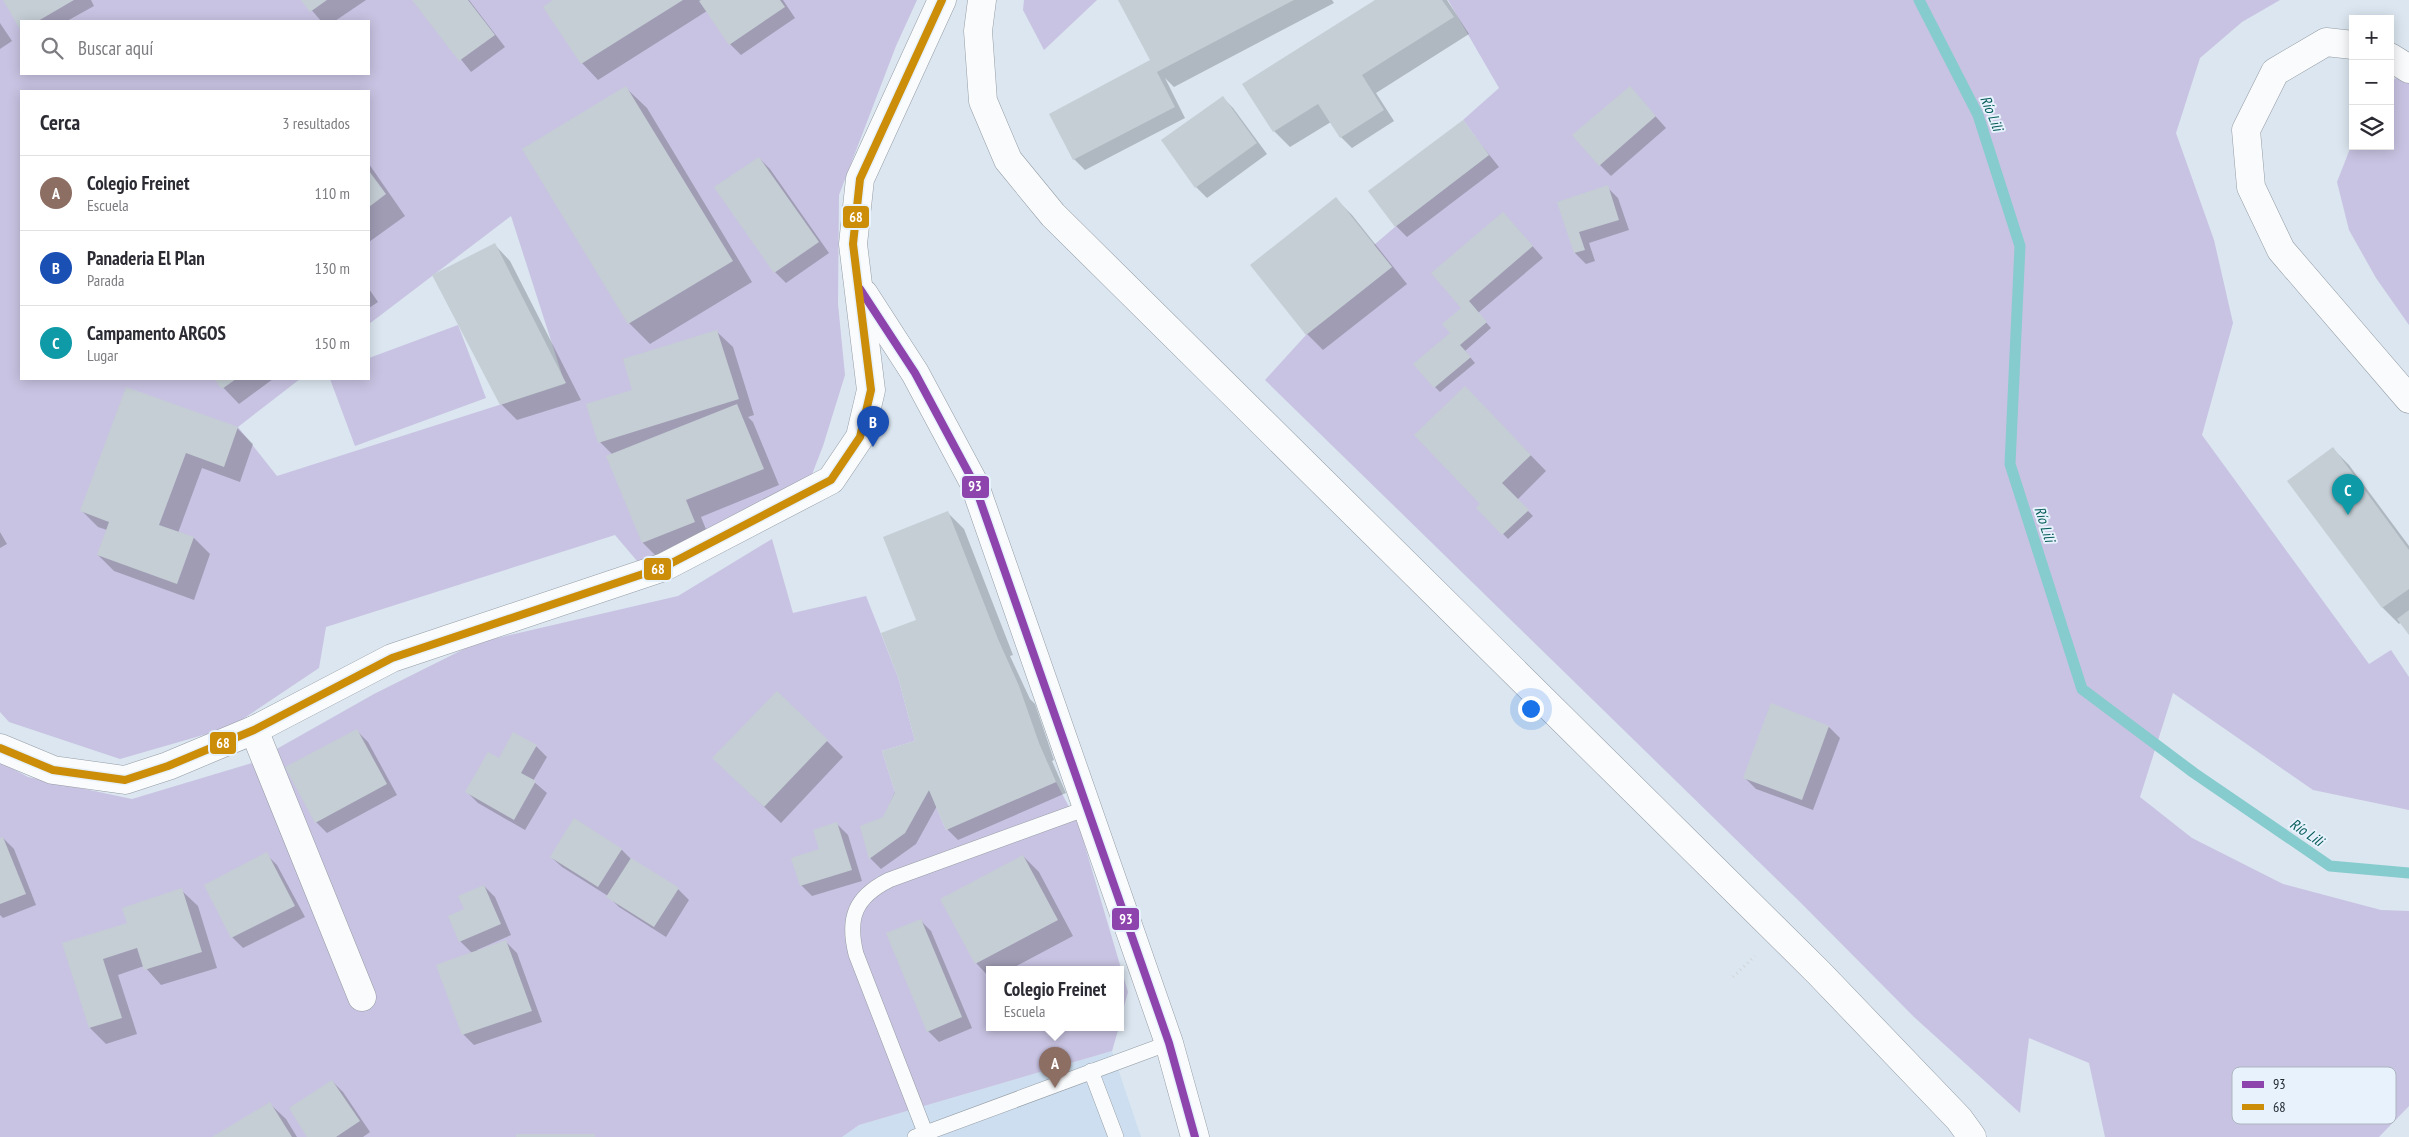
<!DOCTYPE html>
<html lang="es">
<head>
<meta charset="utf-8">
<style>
	body { margin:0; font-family:"PT Sans Narrow",sans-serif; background:#f7f7f7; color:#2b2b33 }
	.controls { position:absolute; right:15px; top:15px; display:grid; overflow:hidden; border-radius:0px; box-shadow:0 2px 12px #0003 }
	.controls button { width:45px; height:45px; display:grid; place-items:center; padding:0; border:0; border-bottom:1px solid #e1e1e2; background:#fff; color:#2b2b33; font:25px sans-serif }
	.you { position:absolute; left:1530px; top:708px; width:18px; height:18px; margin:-12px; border:4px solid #fff; border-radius:50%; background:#1a73e8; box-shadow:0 0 0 8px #1a73e833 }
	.badge { display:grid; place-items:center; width:32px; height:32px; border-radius:50%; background:#626a72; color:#fff; font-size:16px; font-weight:700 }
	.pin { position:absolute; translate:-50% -41px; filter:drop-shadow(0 1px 2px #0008) }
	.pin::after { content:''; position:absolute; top:26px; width:18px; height:15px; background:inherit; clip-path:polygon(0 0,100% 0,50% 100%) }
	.popup { position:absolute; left:986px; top:966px; width:138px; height:65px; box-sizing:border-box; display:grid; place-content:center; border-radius:0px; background:#fff; filter:drop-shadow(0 1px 4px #0005); font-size:16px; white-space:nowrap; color:#7c7c81 }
	.popup b { font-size:19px; color:#2b2b33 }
	.popup::after { content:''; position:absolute; left:50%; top:100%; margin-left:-10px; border:10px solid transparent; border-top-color:#fff }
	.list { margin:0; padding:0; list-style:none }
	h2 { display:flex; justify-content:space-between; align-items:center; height:65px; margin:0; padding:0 20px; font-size:21px }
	h2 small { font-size:16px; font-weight:400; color:#7c7c81 }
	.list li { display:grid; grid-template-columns:32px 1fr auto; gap:15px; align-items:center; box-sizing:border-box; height:75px; padding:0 20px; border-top:1px solid #e1e1e2 }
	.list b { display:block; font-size:19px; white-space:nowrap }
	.list p { margin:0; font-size:16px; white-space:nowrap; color:#7c7c81 }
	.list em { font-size:16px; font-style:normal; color:#7c7c81 }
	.icon { flex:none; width:28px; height:28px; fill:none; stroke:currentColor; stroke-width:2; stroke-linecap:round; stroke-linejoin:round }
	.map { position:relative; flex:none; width:2409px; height:1137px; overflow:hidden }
	.search { position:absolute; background:#fff; box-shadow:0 2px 12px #0003; left:20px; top:20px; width:350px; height:55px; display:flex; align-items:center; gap:12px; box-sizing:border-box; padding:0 18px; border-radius:0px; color:#7c7c81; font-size:19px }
	.panel { position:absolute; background:#fff; box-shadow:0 2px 12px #0003; left:20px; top:90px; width:350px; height:290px; border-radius:0px }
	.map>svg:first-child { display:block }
</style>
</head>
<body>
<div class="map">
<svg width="2409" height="1137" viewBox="0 0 2409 1137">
	<rect width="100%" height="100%" fill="#dbe6f0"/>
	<path fill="#ccdeef" d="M1112,1051l29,86h-299l17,-12z"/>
	<g fill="#c8c3e2" fill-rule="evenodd">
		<path d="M0,0h917l-21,46 -57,149 -1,109 7,71 -22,71 -14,36 -166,86 -28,-33 -289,92 -7,41 -88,59 -111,32 -111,-37 -9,-10zM21,21h348v53h-348zM21,91h348v233l142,-108 54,168 -288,92 -39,-49 62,-48h-279z"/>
		<path d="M1024,0h73l-53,50 -21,-40z"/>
		<path d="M1448,0h832l-38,22 -42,36 -24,75 38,107 19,83 -31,112 167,229 22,-14 18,27v133l-96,-20 -140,-97 -33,104 52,41 91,46 98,26 28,1v195l-30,31h-274l-16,-74 -60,-25 -9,75 -106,-96 -113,-114 -536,-523 41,-45 86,-68 -18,-22 21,-18 94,-72 -26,-35 36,-32z"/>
		<path d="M2409,75v250l-33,-47 -27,-48 -12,-48 16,-41v5h37v-66z"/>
		<path d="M458,325l28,73 -131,48 -25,-67h39v-21z"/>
		<path d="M772,539l21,74 73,-17 32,81 17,64 -33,10 13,41 -26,67 36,-26 24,-43 17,40 110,-48 23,44 49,166 -8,29v-52h-130v58h129l-7,24 -253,74 -17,12h-842v-375l28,15 104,22 120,-36 122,-69 102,-51 202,-47z"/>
	</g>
	<g fill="#0003">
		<path d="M4,0h87l3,6 -27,15h-46v8z"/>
		<path d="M303,0h63l-31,21h-14z"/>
		<path d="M414,0h55l36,47 -34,25z"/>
		<path d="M556,0h227l12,18 -54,37 -11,-11 -23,-33 -109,69 -16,-17z"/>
		<path d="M1121,0h211l2,3 -160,84 -9,-9 20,40 -100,52 -11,-11 78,-98z"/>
		<path d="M1377,0h70l22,34 -93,59 18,28 -42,27 -11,-11 -10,-15 -41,25 -16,-16z"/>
		<path d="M0,23l12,18 -12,8z"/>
		<path d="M626,88l21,20 105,174 -102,62 -21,-21z"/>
		<path d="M1222,97l11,11 34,46 -60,44 -11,-11z"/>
		<path d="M1640,99l26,29 -55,48 -11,-11z"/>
		<path d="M1463,122l36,45 -92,70 -11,-11z"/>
		<path d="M759,158l11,11 59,84 -43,30 -11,-11z"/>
		<path d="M369,164l36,52 -36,26z"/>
		<path d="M1607,187l11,11 11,32 -40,13 6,18 -9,3 -11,-11 -16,-51z"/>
		<path d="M1336,199l16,16 55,69 -84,66 -16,-16 -55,-68z"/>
		<path d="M1513,224l30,34 -65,55 13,15 -26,23 10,12 -35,29 -5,-5 28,-79z"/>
		<path d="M494,244l16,17 71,139 -64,20 -16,-16z"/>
		<path d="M369,289l9,13 -9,6z"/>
		<path d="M716,331l17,16 21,68 -6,2 5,5 26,63 -78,32 9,22 -51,20 -16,-16 -35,-86 5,-2 -13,-13 34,-52z"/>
		<path d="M215,379h58l-34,25z"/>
		<path d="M126,388l111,40 16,16 -13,38 -38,-14 -24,65 16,5 16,16 -16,46 -80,-29 -16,-16 9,-25 -9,-3 -16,-16z"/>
		<path d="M1481,404l65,67 -29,29 16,16 -25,23 -30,-31 4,-4z"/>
		<path d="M2333,449l16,16 60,81v87l-8,-11 -2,2 -16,-16 -94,-127z"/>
		<path d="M948,513l16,16 49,126 -3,1 20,43 5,5 19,56 -2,1 14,32 -108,47 -11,-11 -10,-23 -21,38 -35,25 -11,-11 -8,-31 22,-9 31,-75 2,-122z"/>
		<path d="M0,532l7,12 -7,4z"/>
		<path d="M1829,727l11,11 -27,72 -57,-21 -11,-11z"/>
		<path d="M357,731l11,11 29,53 -70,38 -11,-11z"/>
		<path d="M514,733l22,13 11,11 -14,24 14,12 -22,37 -47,-27 -11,-11 32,-33z"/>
		<path d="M827,741l16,16 -62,66 -51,-49z"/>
		<path d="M837,824l11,11 14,46 -50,15 -11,-11z"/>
		<path d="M3,838l11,11 22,56 -33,13 -3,-3v-75z"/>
		<path d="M622,850l10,10 46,29 11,11 -23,37 -47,-30 -11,-11 -46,-29 -11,-10z"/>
		<path d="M266,854l11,11 28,52 -62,31 -11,-11z"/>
		<path d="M1023,856l16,16 34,64 -62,33h-21v9l-14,-15z"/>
		<path d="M484,886l11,11 16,38 -34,15 1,2 28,-10 11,11 25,69 -68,23 -11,-11 10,-80 -13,-13 6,-31z"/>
		<path d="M181,890l17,16 19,62 -56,17 -17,-19 -26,9 19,59 -31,10 -16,-16 -27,-84 65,-20z"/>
		<path d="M920,920l11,11 41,97 -33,14 -11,-11z"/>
		<path d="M332,1081l11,11 27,40 -7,5h-54z"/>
		<path d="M269,1103l17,16 11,18h-82z"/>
	</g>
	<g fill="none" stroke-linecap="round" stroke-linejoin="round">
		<path stroke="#86cbcd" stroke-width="11" d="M1919,0l59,115 42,131 -10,218 72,225 112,84 136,93 79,7"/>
	</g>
	<g fill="#c4ced4">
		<path d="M3,0h71l-36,21h-17v10z"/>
		<path d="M301,0h26l-17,12z"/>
		<path d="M412,0h56l27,35 -36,26z"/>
		<path d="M553,0h130l-102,64 -38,-57z"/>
		<path d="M701,0h79l5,7 -56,38 -30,-44z"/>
		<path d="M1118,0h176l-137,72 18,35 -102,53 -24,-46 101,-54z"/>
		<path d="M1375,0h67l12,17 -92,58 22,35 -44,28 -22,-34 -45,28 -31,-48z"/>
		<path d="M626,86l107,175 -105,63 -106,-175z"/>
		<path d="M1630,86l26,30 -57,50 -27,-31z"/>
		<path d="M1223,96l34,47 -62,45 -34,-48z"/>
		<path d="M1463,120l26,35 -94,72 -27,-36z"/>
		<path d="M759,157l60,85 -45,31 -60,-86z"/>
		<path d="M369,171l17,23 -17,13z"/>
		<path d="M1608,185l11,35 -40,12 6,18 -11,3 -17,-51z"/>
		<path d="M1336,197l56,70 -86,68 -56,-70z"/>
		<path d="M1503,212l30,34 -64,55 18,21 -27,23 11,12 -37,31 -21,-24 37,-31 -8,-9 19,-16 -30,-35z"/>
		<path d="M495,243l71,140 -66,22 -68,-130z"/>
		<path d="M717,330l22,69 -141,44 -12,-39 46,-14 -9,-31z"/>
		<path d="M214,379h22l-14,10z"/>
		<path d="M1465,386l66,69 -29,28 27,27 -27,25 -26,-27 4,-4 -66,-69z"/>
		<path d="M126,387l112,40 -14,40 -38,-14 -27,72 35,12 -17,47 -80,-29 12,-33 -29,-11z"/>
		<path d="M737,404l27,65 -78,31 9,22 -53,21 -36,-87z"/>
		<path d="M2333,447l76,103v39l-27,19 -95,-127z"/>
		<path d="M948,511l50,128 21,47 20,57 17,39 -110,48 -17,-40 -24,43 -36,26 -9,-33 23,-9 12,-25 -13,-41 33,-10 -17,-64 -17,-44 35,-13 -33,-83z"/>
		<path d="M2409,610v25l-12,-16z"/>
		<path d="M777,691l51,49 -64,67 -52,-49z"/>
		<path d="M1771,703l58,23 -27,74 -59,-22z"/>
		<path d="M357,729l30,55 -72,39 -30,-56z"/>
		<path d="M513,732l24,13 -16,28 15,8 -22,39 -49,-28 23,-40 11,6z"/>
		<path d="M574,818l48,31 -24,38 -48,-30z"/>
		<path d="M837,822l15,48 -52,16 -9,-28 28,-9 -6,-19z"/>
		<path d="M3,837l23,57 -26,10v-66z"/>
		<path d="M267,852l28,54 -64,32 -27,-53z"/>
		<path d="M1023,855l35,65 -83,44 -35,-65z"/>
		<path d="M631,858l48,30 -25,39 -48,-30z"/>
		<path d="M484,885l17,39 -42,18 -11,-26 16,-7 -6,-13z"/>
		<path d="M182,888l20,64 -58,18 -7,-22 -34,11 19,59 -33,10 -27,-85 65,-20 -5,-15z"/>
		<path d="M921,919l41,98 -35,15 -41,-99z"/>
		<path d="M506,940l26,71 -70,24 -26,-70z"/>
		<path d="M332,1080l28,41 -24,16h-29l-18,-29z"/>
		<path d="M270,1102l22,35h-80z"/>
		<rect x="516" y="1134" width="79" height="3"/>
	</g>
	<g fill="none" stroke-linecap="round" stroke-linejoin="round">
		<defs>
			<g id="service">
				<path d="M1091,1071l25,66"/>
				<path d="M925,1132l-69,-178c-9,-36 -1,-57 33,-74l198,-72"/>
				<path d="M915,1137l254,-94"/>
			</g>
			<g id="minor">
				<path d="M982,0l-4,31 5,70 25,59 45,55 766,758 140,146 13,18"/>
				<path d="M2353,45l-27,-3 -51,30 -29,58 5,57 30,63 128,149"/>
				<path d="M2390,57l19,12"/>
				<path d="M864,294l51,79 59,110 195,560 26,94"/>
				<path d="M254,730l108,267"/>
				<path d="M0,748l53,22 72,10 43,-14 86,-36 138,-72 272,-91 167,-87 29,-43 11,-47 -18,-146 7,-65 82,-179"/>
			</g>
		</defs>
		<use href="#service" stroke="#949ca4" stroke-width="16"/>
		<use href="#minor" stroke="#949ca4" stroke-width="29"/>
		<path stroke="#d1d4d6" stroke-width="3" stroke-dasharray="1 4" stroke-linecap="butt" d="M1733,977l22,-21"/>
		<use href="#service" stroke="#fafbfd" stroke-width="15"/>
		<use href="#minor" stroke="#fafbfd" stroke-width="28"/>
		<defs>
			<path id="bus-1" d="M860,289l55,84 59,110 195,560 26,94"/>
			<path id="bus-2" d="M0,748l53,22 72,10 43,-14 86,-36 138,-72 272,-91 167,-87 29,-43 11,-47 -18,-146 7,-65 82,-179"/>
		</defs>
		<use href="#bus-1" stroke="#e7f2fd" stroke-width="11"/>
		<use href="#bus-2" stroke="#e7f2fd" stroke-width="11"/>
		<use href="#bus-1" stroke="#8e44ad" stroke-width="8"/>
		<use href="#bus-2" stroke="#cc8d09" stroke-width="8"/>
	</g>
	<g text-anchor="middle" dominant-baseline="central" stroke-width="4" stroke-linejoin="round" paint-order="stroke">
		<g font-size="15" font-style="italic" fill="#085d5b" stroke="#e7f2fd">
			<text transform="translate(1992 113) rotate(68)">Río Lili</text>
			<text transform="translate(2045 524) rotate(72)">Río Lili</text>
			<text transform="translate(2307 832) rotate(34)">Río Lili</text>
		</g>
	</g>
	<rect x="2232" y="1067" width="164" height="57" rx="8" fill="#e7f2fd" stroke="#acb5bf" stroke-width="1"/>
	<rect x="2242" y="1081" width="22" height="7" fill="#8e44ad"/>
	<rect x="2242" y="1104" width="22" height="6" fill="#cc8d09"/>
	<g font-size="14" fill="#21282e">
		<text x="2273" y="1089">93</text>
		<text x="2273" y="1112">68</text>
	</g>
	<g stroke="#e7f2fd" stroke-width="2">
		<rect x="842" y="205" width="28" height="24" rx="5" fill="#cc8d09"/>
		<rect x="961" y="475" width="29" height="24" rx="5" fill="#8e44ad"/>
		<rect x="643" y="557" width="29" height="24" rx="5" fill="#cc8d09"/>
		<rect x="209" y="731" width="28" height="24" rx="5" fill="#cc8d09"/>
		<rect x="1111" y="907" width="29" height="24" rx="5" fill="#8e44ad"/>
	</g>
	<g font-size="14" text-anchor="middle" font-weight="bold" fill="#fff">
		<text x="856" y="222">68</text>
		<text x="975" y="491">93</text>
		<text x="658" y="574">68</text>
		<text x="223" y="748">68</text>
		<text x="1126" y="924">93</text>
	</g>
</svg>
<div class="controls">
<button>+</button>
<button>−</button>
<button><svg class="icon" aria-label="layers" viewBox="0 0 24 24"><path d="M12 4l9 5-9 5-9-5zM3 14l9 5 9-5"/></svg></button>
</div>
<div class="you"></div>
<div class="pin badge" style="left:1055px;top:1088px;background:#8d6e63">A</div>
<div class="popup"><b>Colegio Freinet</b>Escuela</div>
<div class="pin badge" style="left:873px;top:447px;background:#1a4fb4">B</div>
<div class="pin badge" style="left:2348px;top:515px;background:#0f9aa8">C</div>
<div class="search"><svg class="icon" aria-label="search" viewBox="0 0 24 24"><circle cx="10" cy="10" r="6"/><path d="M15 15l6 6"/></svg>Buscar aquí</div>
<section class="panel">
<h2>Cerca<small>3 resultados</small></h2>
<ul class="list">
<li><span class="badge" style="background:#8d6e63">A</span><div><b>Colegio Freinet</b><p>Escuela</p></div><em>110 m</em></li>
<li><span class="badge" style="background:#1a4fb4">B</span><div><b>Panaderia El Plan</b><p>Parada</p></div><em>130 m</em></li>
<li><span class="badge" style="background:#0f9aa8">C</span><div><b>Campamento ARGOS</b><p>Lugar</p></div><em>150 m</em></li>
</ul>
</section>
</div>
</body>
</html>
